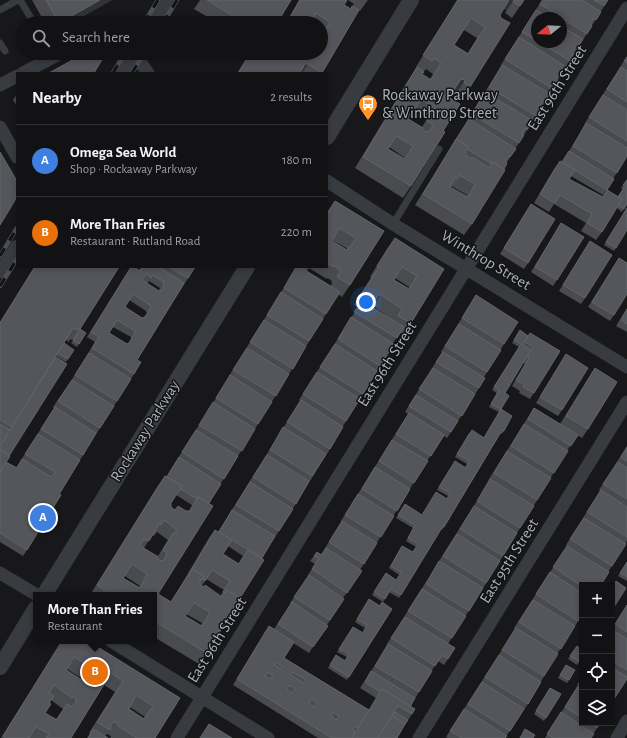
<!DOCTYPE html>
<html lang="en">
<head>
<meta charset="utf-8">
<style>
	body { margin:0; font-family:"Alegreya Sans",sans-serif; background:#1f2022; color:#f1f3f6 }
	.controls { position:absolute; right:12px; bottom:12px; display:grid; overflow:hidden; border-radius:0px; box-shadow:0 2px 6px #0003 }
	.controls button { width:36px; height:36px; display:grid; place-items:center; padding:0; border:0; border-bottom:1px solid #313234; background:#121214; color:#f1f3f6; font:20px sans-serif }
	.compass { position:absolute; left:531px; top:12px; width:36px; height:36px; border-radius:50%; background:#121214; box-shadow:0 2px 6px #0003; rotate:252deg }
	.you { position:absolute; left:366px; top:302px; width:14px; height:14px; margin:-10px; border:3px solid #fff; border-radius:50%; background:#1a73e8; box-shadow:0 0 0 6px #1a73e833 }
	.badge { display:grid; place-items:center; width:26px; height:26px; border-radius:50%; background:#ff942b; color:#fff; font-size:13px; font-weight:700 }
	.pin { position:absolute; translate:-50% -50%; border:2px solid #fff; box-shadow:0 1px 4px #0006 }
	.popup { position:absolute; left:33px; top:592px; width:124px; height:52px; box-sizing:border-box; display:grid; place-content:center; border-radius:0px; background:#121214; filter:drop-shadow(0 1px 3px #0005); font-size:13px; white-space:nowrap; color:#9c9ea0 }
	.popup b { font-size:15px; color:#f1f3f6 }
	.popup::after { content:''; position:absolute; left:50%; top:100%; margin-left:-8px; border:8px solid transparent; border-top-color:#121214 }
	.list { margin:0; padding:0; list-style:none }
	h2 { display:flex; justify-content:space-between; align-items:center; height:52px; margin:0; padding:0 16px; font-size:17px }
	h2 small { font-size:13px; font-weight:400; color:#9c9ea0 }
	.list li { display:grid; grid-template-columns:26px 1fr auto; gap:12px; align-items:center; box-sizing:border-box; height:72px; padding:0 16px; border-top:1px solid #313234 }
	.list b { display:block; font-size:15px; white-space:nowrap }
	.list p { margin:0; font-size:13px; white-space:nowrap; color:#9c9ea0 }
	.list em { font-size:13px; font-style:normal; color:#9c9ea0 }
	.icon { flex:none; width:22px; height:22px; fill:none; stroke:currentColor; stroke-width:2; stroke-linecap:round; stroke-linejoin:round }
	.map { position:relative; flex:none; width:627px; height:738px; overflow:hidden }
	.search { position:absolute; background:#121214; box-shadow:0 2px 6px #0003; left:16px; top:16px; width:312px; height:44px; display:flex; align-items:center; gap:10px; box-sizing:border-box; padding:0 14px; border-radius:22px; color:#9c9ea0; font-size:15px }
	.panel { position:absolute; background:#121214; box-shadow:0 2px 6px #0003; left:16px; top:72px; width:312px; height:196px; border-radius:0px }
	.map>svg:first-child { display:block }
</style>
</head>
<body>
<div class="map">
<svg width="627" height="738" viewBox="0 0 627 738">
	<rect width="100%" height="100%" fill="#18181a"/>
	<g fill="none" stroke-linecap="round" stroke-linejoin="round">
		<g stroke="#383b40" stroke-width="7">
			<path d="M20,0l14,23"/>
			<path d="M0,10l18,-10"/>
			<path d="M0,43l5,8"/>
			<path d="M393,224l46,-75"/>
		</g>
		<g stroke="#383b40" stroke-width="13">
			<path d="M153,23l15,-23"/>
			<path d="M134,53l14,20"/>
			<path d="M23,73l38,-20"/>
			<path d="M123,73l11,-20"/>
			<path d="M0,85l17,-9"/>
			<path d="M0,127l17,30"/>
			<path d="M327,181l66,43 234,143"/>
			<path d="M0,272l17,-26"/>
			<path d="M0,573l37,22"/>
			<path d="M111,641l157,97"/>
			<path d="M177,738l450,-730"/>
			<path d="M419,738l208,-336"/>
			<path d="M617,738l10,-17"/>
		</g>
		<g stroke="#383b40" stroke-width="16">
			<path d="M327,137l84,-137"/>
			<path d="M44,595l203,-328"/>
			<path d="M0,667l36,-59"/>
		</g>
		<defs>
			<g id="rail">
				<path d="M144,23l14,-23"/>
				<path d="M163,23l14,-23"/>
				<path d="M113,73l12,-20"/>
				<path d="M132,73l12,-20"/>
				<path d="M0,256l17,-28"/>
				<path d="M0,286l17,-27"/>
			</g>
		</defs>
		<use href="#rail" stroke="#4b4f55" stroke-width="4.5"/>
		<use href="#rail" stroke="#131315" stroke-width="3" stroke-dasharray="9" stroke-linecap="butt"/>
	</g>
	<g fill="#494b4f" fill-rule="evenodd">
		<path d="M32,0h80l-41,23h-26z"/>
		<path d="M200,0h91l-14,23h-59l-24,-14z"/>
		<path d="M299,0h48l-3,5 6,4 4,-5 -6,-4h20l-8,11 -1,-1 -37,63h-85l7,-11 6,-9h71v-18l1,-2 -1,-1v-9h-35z"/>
		<path d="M457,0h67l-12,18 -7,-5 2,-3 -4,-1 -3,6 -30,72 -8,11 -6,-4 2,-3 -5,-1 -3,6 -7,35 -32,55 -8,12 -48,-30 54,-89 8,-12h-1zM464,30l13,8 -9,15 -14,-8zM426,69l7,5 -3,5 -8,-5zM414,111l13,8 -5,8 -14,-8zM389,147l16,11 -1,1 -16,-10z"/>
		<path d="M542,0h66l-59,94 -4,8 -30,47h1l-9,13 -35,62 -8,11 -49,-30 53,-85 13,-22 21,-32 -1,-1 14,-22zM537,18h24v24h-24zM451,186l16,9 -1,2 -16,-10z"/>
		<path d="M627,56v100l-24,39 -32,-19 -2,3 33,18 5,-7 11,7 5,-8 -2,-1 6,-9v25l-5,8 -5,-4 -15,24 -6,8 -15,-9 5,-8 -32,-19 -5,8 -15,-9 20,-34 6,-8 2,1 7,-11 17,-27 -1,-1z"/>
		<path d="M17,94v12l-4,-6z"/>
		<path d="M335,201l49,30 -34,54 -8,12 -4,-3 -15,25 -65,105 -37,59 -63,111 13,8 38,-64 6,-8 3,2 82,-131 -1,-1 59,-93 -4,-2 17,-27 -1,-1 17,-28 8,-11 49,31 -33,54 -8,11 -3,-1 -7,10 -13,23 -37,60 -13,23 -68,109 -55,95 -8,11 -45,-27v-42h-64l67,-108 8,-11 1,1 64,-101h-1l67,-108 -2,-1h33v-55zM332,240l16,9 -1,1 -15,-9zM309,268l18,11v-1l4,2 1,3 -1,3 -24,-15zM395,278l14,9 -1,2 -14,-9zM373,306l21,15 -23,-14zM176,495l16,10 -3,6 -14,-1 -4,-3v-4zM157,532l11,8 -10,16 -14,-8 8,-13 2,1zM228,546l15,10 -5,8 -15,-10zM125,576l15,10 -2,2 -15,-10zM206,579l18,11 -4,6 -18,-10zM186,614l16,9 -1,3 -16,-10z"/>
		<path d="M531,204l-3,59 -4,6 -24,-15z"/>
		<path d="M627,208l-11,40 -2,3 -10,-6z"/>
		<path d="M561,223l-4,57 -4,6 -22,-14z"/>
		<path d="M590,241l-5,57 -4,6 -22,-13z"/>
		<path d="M619,258l-5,57 -4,6 -22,-14z"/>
		<path d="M34,267h85l-39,62 6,4 -9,14 -6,-4 3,-4 -2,1 -2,-1 -1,3 -3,-2 -2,3 4,16 -2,3 -10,-6 -50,106 10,6 38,-60 -1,-1 18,-26 24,-39 -8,-5 44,-70 8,3 3,-3h53l-58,93 -3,14 -54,86 -53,90 -4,6 -23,-14v-220zM149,281l11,7 -1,2v1l-12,-7zM129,300l17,11 1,2 -3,4 -2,1 -17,-11zM113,327l18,10v2l-2,4 -2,1 -18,-11z"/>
		<path d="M476,295l28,49 -20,33 -5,11 -28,44 -4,6 -3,-2 -17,25 -67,109 2,1 -19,27 1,1 -17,26 -18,28 -16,-10 -9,15 85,52 7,-12 -16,-10 28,-43 -1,-1 86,-137 17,-27 -1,-1 41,-65 4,-6 26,16 35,-56 -7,61 -6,9 -5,-3 -10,16 -64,105 -55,88v15l-4,6 -6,-4 -6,9 -22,37 5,2 -18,29h-79l-85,-53 36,-59 5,3 17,-25 -1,-1 19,-27 -1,-1 7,-11 -5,-3 7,-9 4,3 4,-6v-1l17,-26 -1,-1 67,-107 -3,-2 37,-60h-1z"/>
		<path d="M627,308v24l-11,-6z"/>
		<path d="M520,330l8,6 32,15 -30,48 -11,-6 1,-2 -8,-5 13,-22 -2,-2 -18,31 -4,16 3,22 -2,3 -1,-1 -57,94 -2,3 -1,-1 -42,69 -10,-6 -6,10 -11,-7 14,-22 10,7 3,-5 -10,-7 11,-19 13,3 3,-5 -10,-6 7,-13 -17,-10 7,-11 19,8 25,-17 1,-2 -11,-6 16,-26 12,3 2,-3 -12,-7 14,-24 15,4 15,-25 -10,-5 8,-14 -5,-3 27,-43 -7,-4z"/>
		<path d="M566,354l-4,56 -4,6 -22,-13z"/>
		<path d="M627,446v95l-15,25 -4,6 -26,13v30l-25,39 -29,50 -23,34h-57l-2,-1 52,-81 17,-28h-1l53,-82 -1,-1 34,-54 -1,-1z"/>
		<path d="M627,562v19l-9,-5z"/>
		<path d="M369,599l11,7 12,3 -45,71 -19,-12 8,-13 9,6 2,-4 -10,-5 16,-25 9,6 3,-5 -10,-6z"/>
		<path d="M627,605v74l-15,23v-73z"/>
		<path d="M62,641h26l92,57 -25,40h-45l1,-2 -4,-2 -2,2 3,2h-21l3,-4 -1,-1 26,-41 -11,-7 -33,53h-70zM67,669l16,10 -1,1 -16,-10zM51,700l12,9 -7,10 -11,-6zM130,707l15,10 -1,2 -15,-10z"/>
		<path d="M577,646l5,13 -5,6 -9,-6z"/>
		<path d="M566,665l3,15 -2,3 -9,-5z"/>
		<path d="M582,677v11l-5,-3z"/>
		<path d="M578,686l4,2v35h18l-9,15h-46z"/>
		<path d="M550,688l11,6 -17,27 -10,-7z"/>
	</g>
	<g fill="#313235">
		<path d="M100,0h12l-41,23h-12z"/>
		<path d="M509,0h5l-7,10 -5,-1z"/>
		<path d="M305,64h3l-6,9h-3z"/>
		<path d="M461,79l4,1 -7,11 -5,-1z"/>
		<path d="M378,295h3l-8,11 -2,1z"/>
		<path d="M115,722l-8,12 3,-4 2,-6z"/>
	</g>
	<g fill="#54565b" stroke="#61646a" fill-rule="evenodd">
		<path d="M46,0h54l-41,23z"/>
		<path d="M207,0h84l-14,23h-33z"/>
		<path d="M300,0h47l-3,5 7,4 1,-3 7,4 -37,63 -14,-9h-3l-5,9h-61l11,-20h25l7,4 2,-4h37v-16l9,-15 -14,-9 -6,10h-23z"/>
		<path d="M458,0h51l-9,15 1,3 9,5 -40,64 -6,-4 1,-3 -4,-1 -11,17 1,3 9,5 -17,27 2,1 -34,54 -48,-29 54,-90 7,5 -2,2 9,6 10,-17 -7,-5 -2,3 -9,-6zM471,18l14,9 -17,27 -14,-9zM421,99l14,9 -8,13 6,4 -3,6 -4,1 -4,-2 1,-2 -18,-11 4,-7 4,2zM396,136l17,10 -8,13 -17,-10z"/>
		<path d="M514,0h10l-4,6 -7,-4z"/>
		<path d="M543,0h39l19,12 -5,8 -3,-2 -1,3 -2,3 2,2 -5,8 -47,-30z"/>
		<path d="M594,0h14l-4,6z"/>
		<path d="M536,10l13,8h-12v23l-15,-9z"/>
		<path d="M561,26l22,13 -5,8 -2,-1 -4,6 2,1 -4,8 -31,-19h22z"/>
		<path d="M519,37l47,30 -5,8 -2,-1 -3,5 2,2 -5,8 -48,-30z"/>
		<path d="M85,53h21l-12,20h-45z"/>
		<path d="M627,57v6l-3,-2z"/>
		<path d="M502,65l48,29 -5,8 -2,-1 -4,6 2,1 -5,8 -47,-29z"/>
		<path d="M621,67l6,4v31l-20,-13z"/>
		<path d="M485,92l48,29 -6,9 -2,-2 -3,6 2,1 -5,8 -47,-29z"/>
		<path d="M603,95l24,15v31l-38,-24z"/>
		<path d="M469,119l47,30 -6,8 -1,-1 -4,5 2,2 -3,6 -11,-7 -1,2 -25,-15 2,-2 -13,-8 -1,2z"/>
		<path d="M586,123l41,25v8l-10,17 -44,-27z"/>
		<path d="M456,139l13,8 -4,5 2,4 4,3 1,-2 17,11 4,-6 12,8 -33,54 -49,-30zM459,175l16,9 -7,13 -18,-10 5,-9 2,1z"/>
		<path d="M569,151l45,28 -7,11 -45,-28z"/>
		<path d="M0,152l17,29v16l-17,28z"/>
		<path d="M560,161l15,9 -6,9 34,18 4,-7 15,9 -20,33 -15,-9 5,-9 -32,-19 -5,8 -15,-9z"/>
		<path d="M627,180v24l-3,5 -6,-4 4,-6 -4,-2 7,-11 -2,-1z"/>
		<path d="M335,201l49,30 -34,54 -13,-8 3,-5 -1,-3 -4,-3 -1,1 -7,-4v-49zM339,228l17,10 -6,9h-1l-2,3 -15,-9z"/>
		<path d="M531,204l24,15 -27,44 -24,-15z"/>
		<path d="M627,208v22l-11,18 -10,-6z"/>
		<path d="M561,223l23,14 -27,43 -22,-13z"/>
		<path d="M395,238l49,31 -33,54 -13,-7 4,-7 -21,-14h-3l-3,6 -13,-8 17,-26 -2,-1zM402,267l15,9 -8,13 -15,-9z"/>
		<path d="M590,241l22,14 -27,43 -22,-13z"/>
		<path d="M619,258l8,5v31l-13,21 -22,-13z"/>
		<path d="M35,267h84l-39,62 -2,-1 -1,2 -4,-2 -61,99 -12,-7v-97z"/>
		<path d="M131,267h3l6,4 2,-4h17l25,16 -47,77 4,2 -7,12 -42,-26 7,-11 -8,-5zM146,274l5,4 2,-3 11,7 -1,3h1l-2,5 -3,1 -17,-11zM133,294l17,11 1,2 -6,10 -3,1 -17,-11zM117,320l18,11v2l-6,10 -2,1 -18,-11z"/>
		<path d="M169,267h26l-7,11z"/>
		<path d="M296,267h4l40,25 -14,22 -42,-26z"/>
		<path d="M281,292l42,27 -14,22 -42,-26z"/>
		<path d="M476,295l42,27 -14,22 -42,-26z"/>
		<path d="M362,301l42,26 -7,11 -43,-26z"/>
		<path d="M627,309v15l-6,-4z"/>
		<path d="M351,317l43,27 -14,22 -42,-27z"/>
		<path d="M264,320l42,26 -13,23 -43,-27z"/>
		<path d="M459,324l42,26 -14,22 -42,-26z"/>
		<path d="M80,329l6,4 -7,11 -6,-4z"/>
		<path d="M520,330l8,6 -5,9 8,5 -26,43 4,3 -8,13 -10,-5 8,-14 -5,-3 27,-43 -7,-4z"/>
		<path d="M530,333l30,18 -26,42 -11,-6 2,-2 -9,-5 13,-22 -2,-2 6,-9 -8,-5z"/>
		<path d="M64,343l10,7 -6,9 -10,-6z"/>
		<path d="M335,344l42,27 -14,23 -43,-27z"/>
		<path d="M247,348l42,26 -13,22 -43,-26z"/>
		<path d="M443,352l42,26 -6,10 -43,-26z"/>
		<path d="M89,353l42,26 -14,22 -42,-26z"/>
		<path d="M566,354l22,14 -26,42 -22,-13z"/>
		<path d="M56,357l11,7 -58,92 -9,-6v-4z"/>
		<path d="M433,368l42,26 -13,22 -43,-27z"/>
		<path d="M595,368l22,14 -29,47 -22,-13z"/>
		<path d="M317,372l43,27 -14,22 -43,-27z"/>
		<path d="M230,375l42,27 -14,22 -42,-26z"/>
		<path d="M72,380l42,26 -14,22 -42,-27z"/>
		<path d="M416,395l42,26 -7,11 -42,-26z"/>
		<path d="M301,400l42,27 -13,22 -43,-27z"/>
		<path d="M213,402l42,27 -13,22 -43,-26z"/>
		<path d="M55,407l41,26 -13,22 -42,-26z"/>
		<path d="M534,408l44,27 -7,11 -43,-27z"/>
		<path d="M501,409l11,7 -8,15 -2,-1 -58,97 -1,-1 -42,69 -10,-6 -6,10 -11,-7 12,-19 10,7 4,-5 1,-3 -10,-6 11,-20 11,6 5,-8 -10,-6 7,-13 -17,-10 7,-11 17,11 14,-23 11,7 3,-6 -11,-6 16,-26 11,7 3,-7 -12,-7 15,-24 12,8z"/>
		<path d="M409,413l35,22 -13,21 -35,-22z"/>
		<path d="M0,424l10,6 -10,16z"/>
		<path d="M524,424l44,27 -14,22 -43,-27z"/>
		<path d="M283,427l43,27 -14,22 -42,-26z"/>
		<path d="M196,430l42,26 -14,23 -42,-27z"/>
		<path d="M38,434l42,26 -21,34 2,1 -34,55 -27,-17v-61l6,-10 11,6 5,-9 29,18 4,-5 -30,-18z"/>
		<path d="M392,440l36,21 -14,22 -35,-22z"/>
		<path d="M627,447v14l-6,-4z"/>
		<path d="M0,450l10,6 -10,16z"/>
		<path d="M507,451l44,27 -14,22 -43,-27z"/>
		<path d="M267,455l42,26 -13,23 -43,-27z"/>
		<path d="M179,457l42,27 -12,19 -11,-6 -1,2 -17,-10 2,-3 -15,-9z"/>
		<path d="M618,462l9,6v31l-24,-15z"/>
		<path d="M375,467l35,22 -13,22 -35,-22z"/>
		<path d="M165,476l17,10 -11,17v4l4,3 3,-4 8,5h4l8,-14 15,9 -55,88 13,8 21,-33 12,7 -2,4 -1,-1 -1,2v4l4,2 1,-2 17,12 5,-7 13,8 -33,55 -53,-32v-26h-42l-15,-10zM164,520l13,10 -3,4 -1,-1 -10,17 4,3 -3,7 -3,1 -4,-2 1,-2 -18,-11 4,-7 5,2 10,-17 2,1zM132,564l15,10 -7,14 -17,-10zM194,603l16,9 -8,14 -17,-10z"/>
		<path d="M490,479l44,27 -14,22 -43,-27z"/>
		<path d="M250,482l43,27 -14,22 -43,-26z"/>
		<path d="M601,490l26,17v30l-40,-25z"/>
		<path d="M358,494l36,22 -13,21 -36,-22z"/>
		<path d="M474,506l43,27 -14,23 -43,-27z"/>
		<path d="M232,510l43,26 -13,22 -43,-26z"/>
		<path d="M584,518l42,26 -14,22 -42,-27z"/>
		<path d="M342,521l35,22 -13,21 -35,-22z"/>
		<path d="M215,530l17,10 -9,14 16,10 9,-14 16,10 -24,38 -13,-8 -2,3 -2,-1 7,-11 -18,-11 -7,11 -2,-2 1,-3 -12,-7 -2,3z"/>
		<path d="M457,534l43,27 -14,22 -43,-27z"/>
		<path d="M567,546l42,26 -8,13h-19v1l-29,-19z"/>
		<path d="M326,548l36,23 -15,22 -35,-24 7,-11 -5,-2 3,-4 4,3z"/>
		<path d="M439,561l44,27 -14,23 -43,-27z"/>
		<path d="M627,562v15l-7,-4z"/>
		<path d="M550,572l32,21v22l-4,6 -42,-27z"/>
		<path d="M309,575l35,24 -14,21 -36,-23z"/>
		<path d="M616,581l10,7 -12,19 -2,-1v-18z"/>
		<path d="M422,589l44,27 -14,22 -44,-27z"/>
		<path d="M369,599l11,7 2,-4 10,7 -43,68 -19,-12 6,-10 9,6 4,-7 -10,-5 14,-22 10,6 4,-8 -10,-6z"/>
		<path d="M533,600l42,26 -14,23 -42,-27z"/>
		<path d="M292,602l36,24 -15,21 -35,-23z"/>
		<path d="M627,605v27l-12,-8z"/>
		<path d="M405,617l50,31 -7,11 -6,-4 -7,11 -44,-28z"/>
		<path d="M269,626l25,16 -10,16 85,52 -11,18 -3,-2 -2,4 2,2 -3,6h-20l-95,-59zM277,663l6,4 -2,2 -6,-4zM267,672l6,3 -3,4 -5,-3zM292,672l14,8 -2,3 -13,-8zM289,685l6,4 -3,4 -5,-4zM311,699l6,4 -3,4 -5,-4zM333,712l6,4 -3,4 -5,-4z"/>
		<path d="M516,628l42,26 -14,22 -42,-26z"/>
		<path d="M612,630l15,9v31l-15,-9z"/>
		<path d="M62,641h26l92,57 -25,40h-18l-19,-12 1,-1 -4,-3 -3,2 -2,6 -13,-8 26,-41 -12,-8 -40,65h-25l3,-4 -13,-7 -7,11h-23l-3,-2zM74,657l17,10 -9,13 -16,-10zM54,685l18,13 1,-2 3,3v3l-4,5 -5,-3 -10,16 -12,-7 6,-9 -2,-1 5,-7 -5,-3zM136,695l17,11 -9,13 -15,-10z"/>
		<path d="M388,644l44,27 -13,21 -44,-26z"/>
		<path d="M577,646l5,4v9l-2,3 -10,-6z"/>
		<path d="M499,655l42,27 -13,22 -43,-27z"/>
		<path d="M566,665l9,5 -6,10 -9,-5z"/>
		<path d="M612,668l15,9v2l-13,20 -2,-1z"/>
		<path d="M371,671l44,27 -5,9 -28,-18 -2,3 -15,-10z"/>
		<path d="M482,682l42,27 -14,22 -42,-27z"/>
		<path d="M578,686l4,2v30l-17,-11z"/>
		<path d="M550,688l11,6 -15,24 -10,-7z"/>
		<path d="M382,689l33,20 -3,5 -14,-8 -20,32h-26z"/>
		<path d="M464,709l43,27 -2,2h-43l-12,-7z"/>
		<path d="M395,712l13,8 -3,4 -13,-8z"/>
		<path d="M561,712l33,22 -3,4h-38l-6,-4z"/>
		<path d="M392,716l13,8 -8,14h-19z"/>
		<path d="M590,723h10l-3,5z"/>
		<path d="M209,724l23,14h-32z"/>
		<path d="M93,729l15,9h-20z"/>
		<path d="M525,729l10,6 -2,3h-13z"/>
	</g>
	<defs>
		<symbol id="bus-pin" viewBox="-11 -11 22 30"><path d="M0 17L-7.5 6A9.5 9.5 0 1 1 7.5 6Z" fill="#ff942b" stroke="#131315"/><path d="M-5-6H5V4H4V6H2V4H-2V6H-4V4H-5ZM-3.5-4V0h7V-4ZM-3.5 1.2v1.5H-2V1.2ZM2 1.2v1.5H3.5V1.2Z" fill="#fff"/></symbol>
	</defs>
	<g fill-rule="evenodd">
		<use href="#bus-pin" x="357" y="93" width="22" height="30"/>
	</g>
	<g text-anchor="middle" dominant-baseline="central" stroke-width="3" stroke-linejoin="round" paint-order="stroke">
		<g font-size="16" fill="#a9b2bb" stroke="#131315">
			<text transform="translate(557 88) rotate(-58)">East 96th Street</text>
			<text transform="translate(486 260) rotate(31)">Winthrop Street</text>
			<text transform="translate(387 364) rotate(-58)">East 96th Street</text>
			<text transform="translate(145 431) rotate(-58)">Rockaway Parkway</text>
			<text transform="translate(509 561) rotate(-58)">East 95th Street</text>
			<text transform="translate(217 640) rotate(-58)">East 96th Street</text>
		</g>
		<g font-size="16" fill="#a9b2bb" stroke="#131315" text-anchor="start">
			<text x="382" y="95">Rockaway Parkway<tspan x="382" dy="18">&amp; Winthrop Street</tspan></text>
		</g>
	</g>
</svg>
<div class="controls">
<button>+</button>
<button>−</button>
<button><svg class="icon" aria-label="locate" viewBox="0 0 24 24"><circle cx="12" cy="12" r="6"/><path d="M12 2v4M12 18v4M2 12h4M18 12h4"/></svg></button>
<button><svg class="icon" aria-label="layers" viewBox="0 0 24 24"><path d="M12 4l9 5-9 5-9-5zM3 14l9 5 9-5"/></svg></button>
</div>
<svg class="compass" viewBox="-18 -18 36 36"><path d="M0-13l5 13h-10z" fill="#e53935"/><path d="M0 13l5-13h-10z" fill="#9c9ea0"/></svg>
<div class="you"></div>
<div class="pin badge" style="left:43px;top:518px;background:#3f7fe0">A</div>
<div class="pin badge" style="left:95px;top:672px;background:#e8710a">B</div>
<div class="popup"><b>More Than Fries</b>Restaurant</div>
<div class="search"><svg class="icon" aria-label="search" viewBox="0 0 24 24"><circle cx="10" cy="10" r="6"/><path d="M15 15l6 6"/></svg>Search here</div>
<section class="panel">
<h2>Nearby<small>2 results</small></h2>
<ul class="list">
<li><span class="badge" style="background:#3f7fe0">A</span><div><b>Omega Sea World</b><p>Shop · Rockaway Parkway</p></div><em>180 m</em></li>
<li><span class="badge" style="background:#e8710a">B</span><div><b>More Than Fries</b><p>Restaurant · Rutland Road</p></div><em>220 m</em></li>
</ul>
</section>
</div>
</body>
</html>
